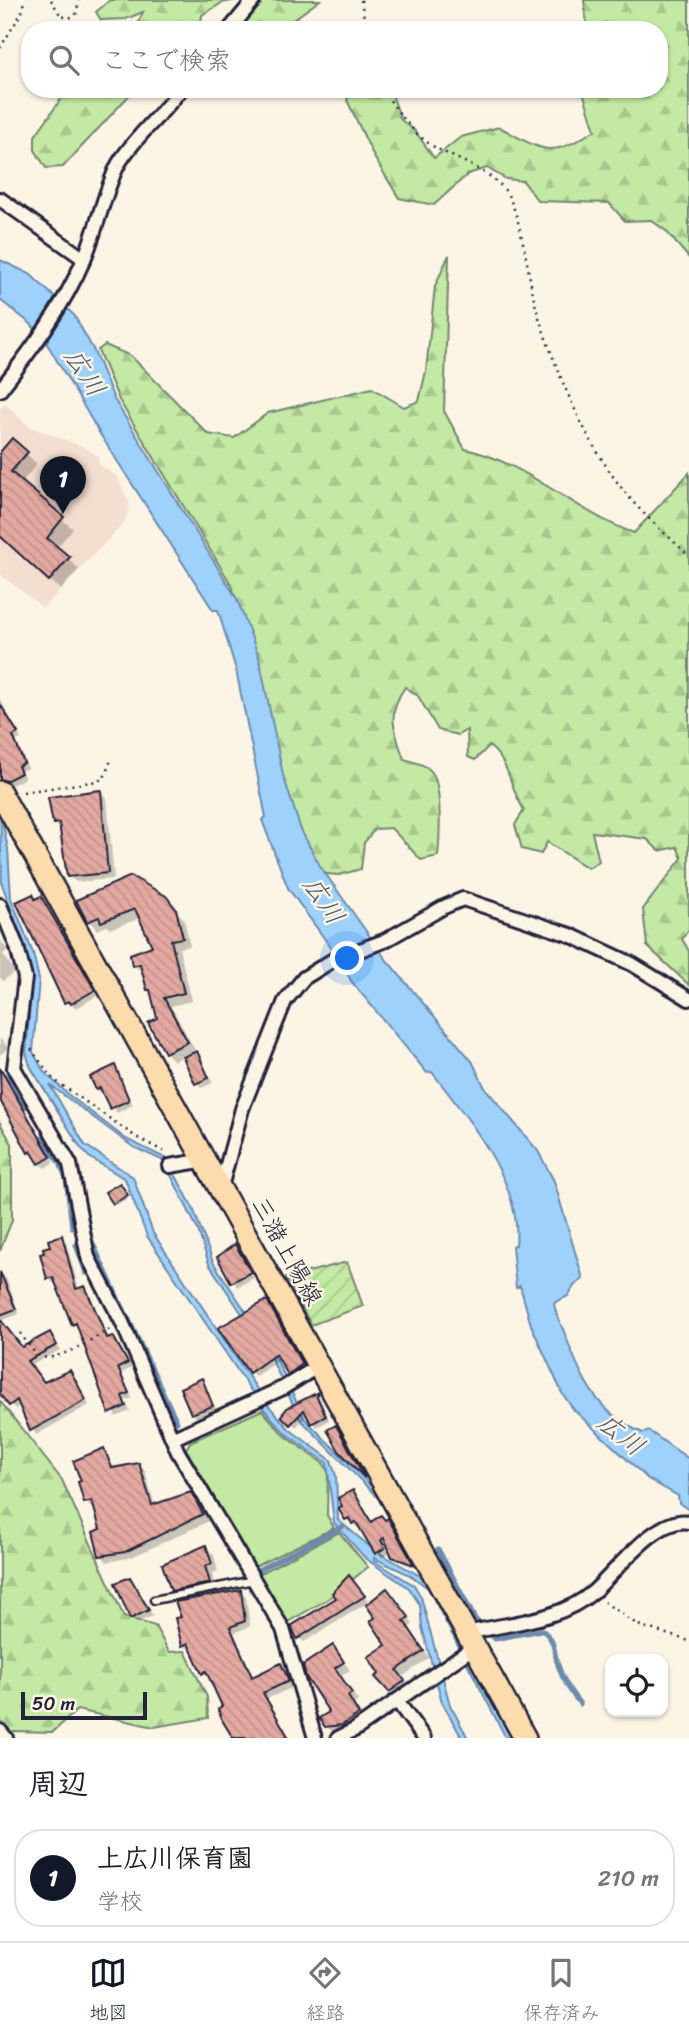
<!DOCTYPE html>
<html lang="ja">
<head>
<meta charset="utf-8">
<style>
	body { margin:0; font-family:Sriracha,"Klee One",sans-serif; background:#f6f6f6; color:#202124 }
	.controls { position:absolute; right:21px; bottom:21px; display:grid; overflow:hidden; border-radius:14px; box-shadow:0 2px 5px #0004 }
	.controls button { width:63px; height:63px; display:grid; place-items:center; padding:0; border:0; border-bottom:2px solid #e0e0e0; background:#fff; color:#202124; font:35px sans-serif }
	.scale { position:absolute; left:21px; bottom:18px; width:126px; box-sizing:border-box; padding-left:7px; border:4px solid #22223b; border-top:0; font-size:19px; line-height:24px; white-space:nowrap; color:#22223b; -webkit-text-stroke:5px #fcf5e5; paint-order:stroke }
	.you { position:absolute; left:348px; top:959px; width:24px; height:24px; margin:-18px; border:5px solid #fff; border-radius:50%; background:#1a73e8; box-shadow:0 0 0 10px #1a73e833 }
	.badge { display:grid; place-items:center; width:46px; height:46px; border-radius:50%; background:#111827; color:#fff; font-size:23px; font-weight:700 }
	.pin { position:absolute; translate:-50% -58px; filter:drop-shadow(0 2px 4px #0008) }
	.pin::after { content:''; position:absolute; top:37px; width:24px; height:21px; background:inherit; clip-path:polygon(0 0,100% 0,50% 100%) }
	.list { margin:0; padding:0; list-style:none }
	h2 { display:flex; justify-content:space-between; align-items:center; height:91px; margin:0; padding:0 28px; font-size:30px }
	h2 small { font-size:23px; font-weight:400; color:#757577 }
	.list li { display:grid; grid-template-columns:46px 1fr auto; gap:21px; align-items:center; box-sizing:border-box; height:98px; margin:0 14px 14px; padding:0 14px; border:2px solid #e0e0e0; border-radius:28px }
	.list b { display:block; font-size:26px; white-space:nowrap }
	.list p { margin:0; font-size:23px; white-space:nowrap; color:#757577 }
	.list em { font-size:23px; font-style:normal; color:#757577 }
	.icon { flex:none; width:38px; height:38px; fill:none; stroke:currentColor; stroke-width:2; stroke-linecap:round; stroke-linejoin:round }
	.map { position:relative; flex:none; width:689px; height:1738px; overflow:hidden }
	.search { position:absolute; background:#fff; box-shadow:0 2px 5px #0004; left:21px; right:21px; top:21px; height:77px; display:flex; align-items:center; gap:18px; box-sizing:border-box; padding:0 24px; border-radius:28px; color:#757577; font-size:26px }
	.sheet { height:203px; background:#fff }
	nav { display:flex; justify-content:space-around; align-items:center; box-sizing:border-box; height:98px; border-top:2px solid #e0e0e0; background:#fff; font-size:19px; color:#757577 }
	nav a { display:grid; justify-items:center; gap:4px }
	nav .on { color:#111827 }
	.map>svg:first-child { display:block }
</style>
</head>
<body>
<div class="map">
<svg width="689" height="1738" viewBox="0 0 689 1738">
	<defs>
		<pattern id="forest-firs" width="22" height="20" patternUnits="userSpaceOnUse" patternTransform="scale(1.75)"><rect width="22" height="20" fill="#c3e9a4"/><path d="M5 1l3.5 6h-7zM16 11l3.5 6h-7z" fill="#a7c88e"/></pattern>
		<pattern id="garden-furrows" width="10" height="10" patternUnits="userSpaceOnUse" patternTransform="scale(1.75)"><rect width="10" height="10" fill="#c3e9a4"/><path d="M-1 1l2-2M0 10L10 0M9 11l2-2" fill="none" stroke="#a7c88e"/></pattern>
		<pattern id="building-back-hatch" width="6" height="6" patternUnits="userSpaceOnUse" patternTransform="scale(1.75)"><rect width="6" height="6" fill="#e3a9a0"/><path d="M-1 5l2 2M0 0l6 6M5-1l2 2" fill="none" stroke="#c2918b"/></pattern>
	</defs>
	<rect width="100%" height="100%" fill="#fcf5e5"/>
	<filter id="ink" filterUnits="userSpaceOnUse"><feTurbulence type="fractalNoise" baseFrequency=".0143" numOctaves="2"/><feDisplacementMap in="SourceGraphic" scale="14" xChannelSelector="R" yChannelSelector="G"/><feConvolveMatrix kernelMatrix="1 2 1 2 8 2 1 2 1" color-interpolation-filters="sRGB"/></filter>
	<g filter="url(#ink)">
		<path fill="#f4ded0" d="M5,403l23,23 56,21 14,9 1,9 18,11 13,29 -6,18 -81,85 -43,-34v-165z"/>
		<g fill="#c3e9a4" stroke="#728670" stroke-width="2">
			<path d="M262,1410l21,24 41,30 4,8 -1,43 7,13 -80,39 -68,-118 4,-7z"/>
			<path d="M339,1532l29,35 -40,32 -42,24 -27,-49z"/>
		</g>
		<g fill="url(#forest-firs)" stroke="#728670" stroke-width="2">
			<path d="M110,0h127l-15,3 -20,12 -2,15h-65l8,-18 -17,7 -25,1 -5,-8z"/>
			<path d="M255,0h65l-41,30h-40z"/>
			<path d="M584,0h105v258l-23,-27 -15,-11 -26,1 -16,-18 -71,-2 -15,-20 -17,-2 -19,-11 -19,6 -34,31 -35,-7 -25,-41 -27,-57 6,-11h37l11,31 14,11 19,27 27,-21 38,-10c46,24 49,33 96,3l-13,-41h77v-59h-72z"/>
			<path d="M68,89h67l-72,78 -17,1 -11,-18v-14z"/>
			<path d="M449,255l-5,156 21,38c61,13 110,63 169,84l55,-60v456l-7,10 7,12v34l-42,-39 -4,-37 39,-51 -5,-11 -18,4 -12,-12 -55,-7 7,29 -11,7 -41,-26 -6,12 -19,-5 -7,-24 9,-15c-14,-21 -14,-48 -35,-64l-14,14 -7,-3 -1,-27 -9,5 -20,-5 -20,-34 -13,-9c-19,27 -11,43 -1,72 10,3 23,5 29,15 9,16 7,64 5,82l-17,4 -30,-32 -16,1 -11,14 -3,26 -22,6 -26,-2 -56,-165 -5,-54 -20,-68 -113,-186 -21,-50 7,-5 26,11 77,78 26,4 34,-25 104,-25 32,19 15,-6 7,-30 9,-85z"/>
			<path d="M0,1123l12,21v76l-12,31z"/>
			<path d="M0,1401l62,79 62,137 31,9 14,26 16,-1 22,46 1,21 -54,9 -77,-17 -24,22 -40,-1 -3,7h-10z"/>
		</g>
		<path fill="url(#garden-furrows)" stroke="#728670" stroke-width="2" d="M347,1262l16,44 -52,19 -25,-47z"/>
		<g fill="#9ed1fb" stroke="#6c8bae" stroke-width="2">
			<path d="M0,260l30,14 44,41 19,34 21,50 123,200 22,58 24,118 18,55 19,36 65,92 87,103 13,27 53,63 16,30 29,98 -9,7 -6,10 -14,7c1,11 7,21 11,31 16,44 32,80 78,99l6,-2 40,28v51l-10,-7 -1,-7 -30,-17 -74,-69 -12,-17 -31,-68 -11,-39 -4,2 -4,-42 4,-1c6,-64 -47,-124 -84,-173l-5,1 -76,-92 -9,-18 -54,-75 -26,-68 4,-3 -30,-147 -18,-60h-5l-113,-176 -54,-92 -15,-18 -31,-24z"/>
			<path d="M0,810l8,39 3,49 22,55 6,26 -6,73 11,20 26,24 56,43 41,20 26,49 20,54 61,92 30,64 83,84 -3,2 -84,-85 -30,-63 -61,-92 -11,-34 -34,-69 -31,-14 -83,-62 35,60 48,32 20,56 114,171 22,25 42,31 5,16 2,44 36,30 55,31 82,157h-5l-78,-150 -18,-13 -36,-17v3l40,24 7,12 29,108 18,33h-6l-20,-36 -20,-75 -2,-22 -11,-17 -43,-29 -32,-36 -7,-60 -42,-30 -23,-26 -115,-171 -22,-57 -36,-22 -9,-10 -50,-81 -4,-14 6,-72 -7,-32 -23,-64z"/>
		</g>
		<g fill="#0003">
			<path d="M12,440l25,24 -16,19 52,46 -17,19 23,21 -18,21 -61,-55v-81z"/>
			<path d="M0,699l21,40 -5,2 12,27 -7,3 4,7 -13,7 -12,-5z"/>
			<path d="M101,792l6,6 7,81 -38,3 -7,-6 -7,-45 -8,-8z"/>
			<path d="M131,878l22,10 31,31 6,27 -11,2 13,53 -21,5 42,77 -12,5 -17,-32 -10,5 -8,-9 -13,-58 -5,-4 -4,-17 -10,-7 -2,-11 23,-8 -14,-29 -31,11 -3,-3 -10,4 -8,-9z"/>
			<path d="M41,898l57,97 -21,13 -11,-6 -32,-62 -12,-39z"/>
			<path d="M0,940l8,10 -5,4 12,18 -12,9 -3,-4z"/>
			<path d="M0,1038l8,10 -8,7z"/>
			<path d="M114,1067l19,38 -16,8 -13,-21 -7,-3z"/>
			<path d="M5,1080l49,82 -9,6 -16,-16 -29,-58v-11z"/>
			<path d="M122,1187l6,11 -12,7 -2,-2z"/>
			<path d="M61,1237l5,5 13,48 6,-2 4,4 20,47 4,-1 5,4 14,26 -11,5 11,25 -7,3 5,10 -14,6 -59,-136 -4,2 -5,-5 5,-31z"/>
			<path d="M235,1246l19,32 -17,9 -18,-29z"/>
			<path d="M3,1275l4,5 12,34 -18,7 21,28 28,-15 10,16 -30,16 14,18 26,-12 19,33 -53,30 -15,-30 -6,4 -15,-21v-112z"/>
			<path d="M267,1302l39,68 -12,8 -13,-19 -26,18 -35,-49z"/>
			<path d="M202,1380l15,31 -20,7 -5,-5z"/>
			<path d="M319,1396l10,24 -12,7 -9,-13 -12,13 -13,-11 5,-7z"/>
			<path d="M336,1427l4,4 23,42 -23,-23z"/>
			<path d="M103,1450l12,19 24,-4 6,6 10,35 36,-12 18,27 -77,36 -25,5 -6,-7 1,-24 -6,-23 -4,1 -6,-7z"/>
			<path d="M353,1492l19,31 16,-3 4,5 24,43 -17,-7 -11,-18 -3,2 4,8 -7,5 -21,-32 -3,2 -12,-9z"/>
			<path d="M206,1547l8,8 4,17 -6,2 4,16 -36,8 -7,-8z"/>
			<path d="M130,1579l23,37 -17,7 -5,-5z"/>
			<path d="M354,1582l16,22 23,-7 20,27 -4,4 20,30 -27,19 8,11 -14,9 -6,-6 -1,-46 -22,-42 -63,39 -5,-4z"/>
			<path d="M240,1592l6,5 4,29 -16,7 20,45 27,-13 12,22 -26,12 22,39h-53l-25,-61 -8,-4 -10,-24 -4,1 -5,-5z"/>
			<path d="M333,1648l17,22 -9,5 17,26 -5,3 12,17 -16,10 -15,2 -8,-7 6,-13z"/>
		</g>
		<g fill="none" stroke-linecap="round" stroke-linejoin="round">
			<g stroke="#6c8bae" stroke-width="5">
				<path d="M0,1071l13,12 12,24"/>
				<path d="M42,1138l16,23"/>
				<path d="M61,1166l5,12 6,49"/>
				<path d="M89,1235l29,63"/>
				<path d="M76,1245l10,28"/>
				<path d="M121,1303l56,119"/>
				<path d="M438,1549l37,70 20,20 47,-9c14,10 11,21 16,35 4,13 13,28 22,39"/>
				<path d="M256,1571l86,-44"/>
			</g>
		</g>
		<g fill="url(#building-back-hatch)" stroke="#22223b" stroke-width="2">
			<path d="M12,438l16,14 -17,20 53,45 -17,21 23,19 -21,24 -49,-45v-84z"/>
			<path d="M0,704l18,29 -5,3 11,27 -6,3 3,7 -15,8 -6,-2z"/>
			<path d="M101,790l7,83 -41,4 -8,-54 -6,1 -5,-27z"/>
			<path d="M131,876l35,20 10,13 7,29 -12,2 13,53 -20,5 24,44 -23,11 -17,-30 9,-5 -7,-28h-3l-7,-26 -8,2 -2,-12 22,-8 -17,-37 -34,13 -2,-5 -12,5 -11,-22z"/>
			<path d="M33,894l2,5 6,-3 54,94 -24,14 -2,-3 -5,2 -48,-101z"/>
			<path d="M197,1051l12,27 -14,6 -12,-27z"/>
			<path d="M115,1065l14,35 -19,9 -10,-21 -4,2 -6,-13z"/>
			<path d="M0,1068l51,89 -12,7 -8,-13 -3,2 -27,-51z"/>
			<path d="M120,1183l8,12 -15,9 -8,-12z"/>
			<path d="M62,1235l14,54 9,-3 22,52 6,-2 15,27 -10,5 11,25 -7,3 4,10 -17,8 -33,-91 -4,2 -19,-48 -6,2 -7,-25 4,-1 -1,-5 7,-2 -2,-6z"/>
			<path d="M235,1244l16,28 -20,11 -14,-26z"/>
			<path d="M0,1272l16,37 -16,6z"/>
			<path d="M267,1300l35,64 -14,11 -12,-21 -27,19 -31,-45z"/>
			<path d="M0,1319l22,28 28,-15 7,13 -30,16 17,21 26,-12 16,30 -56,31 -13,-31 -8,6 -9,-12z"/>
			<path d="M202,1378l11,28 -22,8 -11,-26z"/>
			<path d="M318,1392l-1,5 9,19 -15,8 -7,-14 -14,15 -9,-9 6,-8z"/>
			<path d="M336,1425l29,53 -26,-27 -12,-21z"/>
			<path d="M104,1448l8,20 27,-5 13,42 39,-13 12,22 -78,38 -26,4 -6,-24 7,-3 -8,-28 -8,2 -6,-21 3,-1 -8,-20z"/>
			<path d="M353,1490l18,32 10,-7 4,5 3,-2 26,47 -22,-8 -8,-19 -3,2 4,8 -10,6 -19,-32 -4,2 -3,-6 -4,2 -7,-12 4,-2 -4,-8z"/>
			<path d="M206,1545l6,19 -7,2 5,17 -39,8 -9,-27z"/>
			<path d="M349,1575l16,21 -68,43 -6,-13 45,-28 -4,-5z"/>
			<path d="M130,1577l19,33 -19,9 -15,-36z"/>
			<path d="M387,1588l22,29 -5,4 20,30 -27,19 8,11 -16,11 -14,-15 4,-3 -11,-17 18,-12 -16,-24 5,-3 -9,-13z"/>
			<path d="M241,1590l4,31 -15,6 22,50 29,-14 8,18 -26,12 26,45h-56l-11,-18 -4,-11 4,-3 -16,-35 -4,3 -14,-31 -6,3 -7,-28 6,-1 -6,-15z"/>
			<path d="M333,1645l11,17 -9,6 17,25 -4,3 11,18 -17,11 -17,2 -6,-9 10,-6 -23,-35 -3,-12z"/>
		</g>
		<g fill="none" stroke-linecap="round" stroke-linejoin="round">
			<defs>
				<path id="lane" d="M154,1600l100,-20"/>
				<g id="street">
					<path d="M229,30l25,-30"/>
					<path d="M0,199l84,60"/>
					<path d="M0,390c32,-41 63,-82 84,-131 12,-27 22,-73 35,-96 17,-28 43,-48 62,-74"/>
					<path d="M0,905l17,42 8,31 -11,90 56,96 18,93 34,65 56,130 105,177 32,109"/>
					<path d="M170,1166l36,-6"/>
					<path d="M221,1187l21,-78 43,-108 19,-23 29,-18 51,-19 60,-34 19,-8 107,36 62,29 57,35"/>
					<path d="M174,1438l109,-50 37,-23"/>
					<path d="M467,1633c41,-10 93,-12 126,-41 23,-20 63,-76 96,-70"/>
					<path d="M397,1701l27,37"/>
					<path d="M0,1731l6,7"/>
					<path d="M338,1738l18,-9 118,-82"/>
				</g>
				<path id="primary" d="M0,792l525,946"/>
			</defs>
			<use href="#lane" stroke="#22223b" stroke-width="11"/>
			<use href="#street" stroke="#22223b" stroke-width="18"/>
			<use href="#primary" stroke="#22223b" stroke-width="26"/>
			<g stroke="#22223b" stroke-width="2.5" stroke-dasharray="2 5" stroke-linecap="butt">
				<path d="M51,0l10,16 8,2 7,-3 3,-15"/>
				<path d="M361,0l5,30"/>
				<path d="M0,48l22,-36 2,-12"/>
				<path d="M382,89c15,21 31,46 54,59 21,12 51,21 68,41 18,23 24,90 33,122 19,61 50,136 91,185 18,22 41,40 61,60"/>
				<path d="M23,792l75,-11 6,-3 7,-18"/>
				<path d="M31,1049l22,30 83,58 29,15"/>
				<path d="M20,1333c5,6 11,17 18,22 14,11 58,-18 72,-26"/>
				<path d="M604,1602l34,23 51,16"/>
			</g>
			<use href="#lane" stroke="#fcf5e5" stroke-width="6"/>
			<use href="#street" stroke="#fcf5e5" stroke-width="12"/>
			<use href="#primary" stroke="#fcdcac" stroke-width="21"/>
		</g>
	</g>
	<g text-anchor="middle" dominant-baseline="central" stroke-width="5" stroke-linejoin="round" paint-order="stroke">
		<g font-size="24" fill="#22223b" stroke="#fcf5e5">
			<text transform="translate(287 1251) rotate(61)">三潴上陽線</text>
		</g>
		<g font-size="26" font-style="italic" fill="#475775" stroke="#fcf5e5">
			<text transform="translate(85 372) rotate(57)">広川</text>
			<text transform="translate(324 900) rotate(56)">広川</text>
			<text transform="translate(621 1434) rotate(38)">広川</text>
		</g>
	</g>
</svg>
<div class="controls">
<button><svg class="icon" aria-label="locate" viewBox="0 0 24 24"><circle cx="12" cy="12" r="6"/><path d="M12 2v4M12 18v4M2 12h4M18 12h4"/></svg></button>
</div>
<div class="scale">50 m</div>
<div class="you"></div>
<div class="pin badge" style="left:63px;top:514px">1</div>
<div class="search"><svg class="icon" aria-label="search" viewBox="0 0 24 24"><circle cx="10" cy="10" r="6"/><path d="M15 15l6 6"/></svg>ここで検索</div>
</div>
<section class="sheet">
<h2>周辺<small></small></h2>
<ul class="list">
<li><span class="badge">1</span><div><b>上広川保育園</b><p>学校</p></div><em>210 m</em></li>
</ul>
</section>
<nav>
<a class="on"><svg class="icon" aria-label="map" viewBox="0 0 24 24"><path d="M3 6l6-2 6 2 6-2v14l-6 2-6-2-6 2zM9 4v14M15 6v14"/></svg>地図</a>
<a><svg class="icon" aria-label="directions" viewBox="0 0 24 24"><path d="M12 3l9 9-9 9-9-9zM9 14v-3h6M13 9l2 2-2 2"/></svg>経路</a>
<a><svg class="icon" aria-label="saved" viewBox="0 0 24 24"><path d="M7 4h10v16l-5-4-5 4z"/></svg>保存済み</a>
</nav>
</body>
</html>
